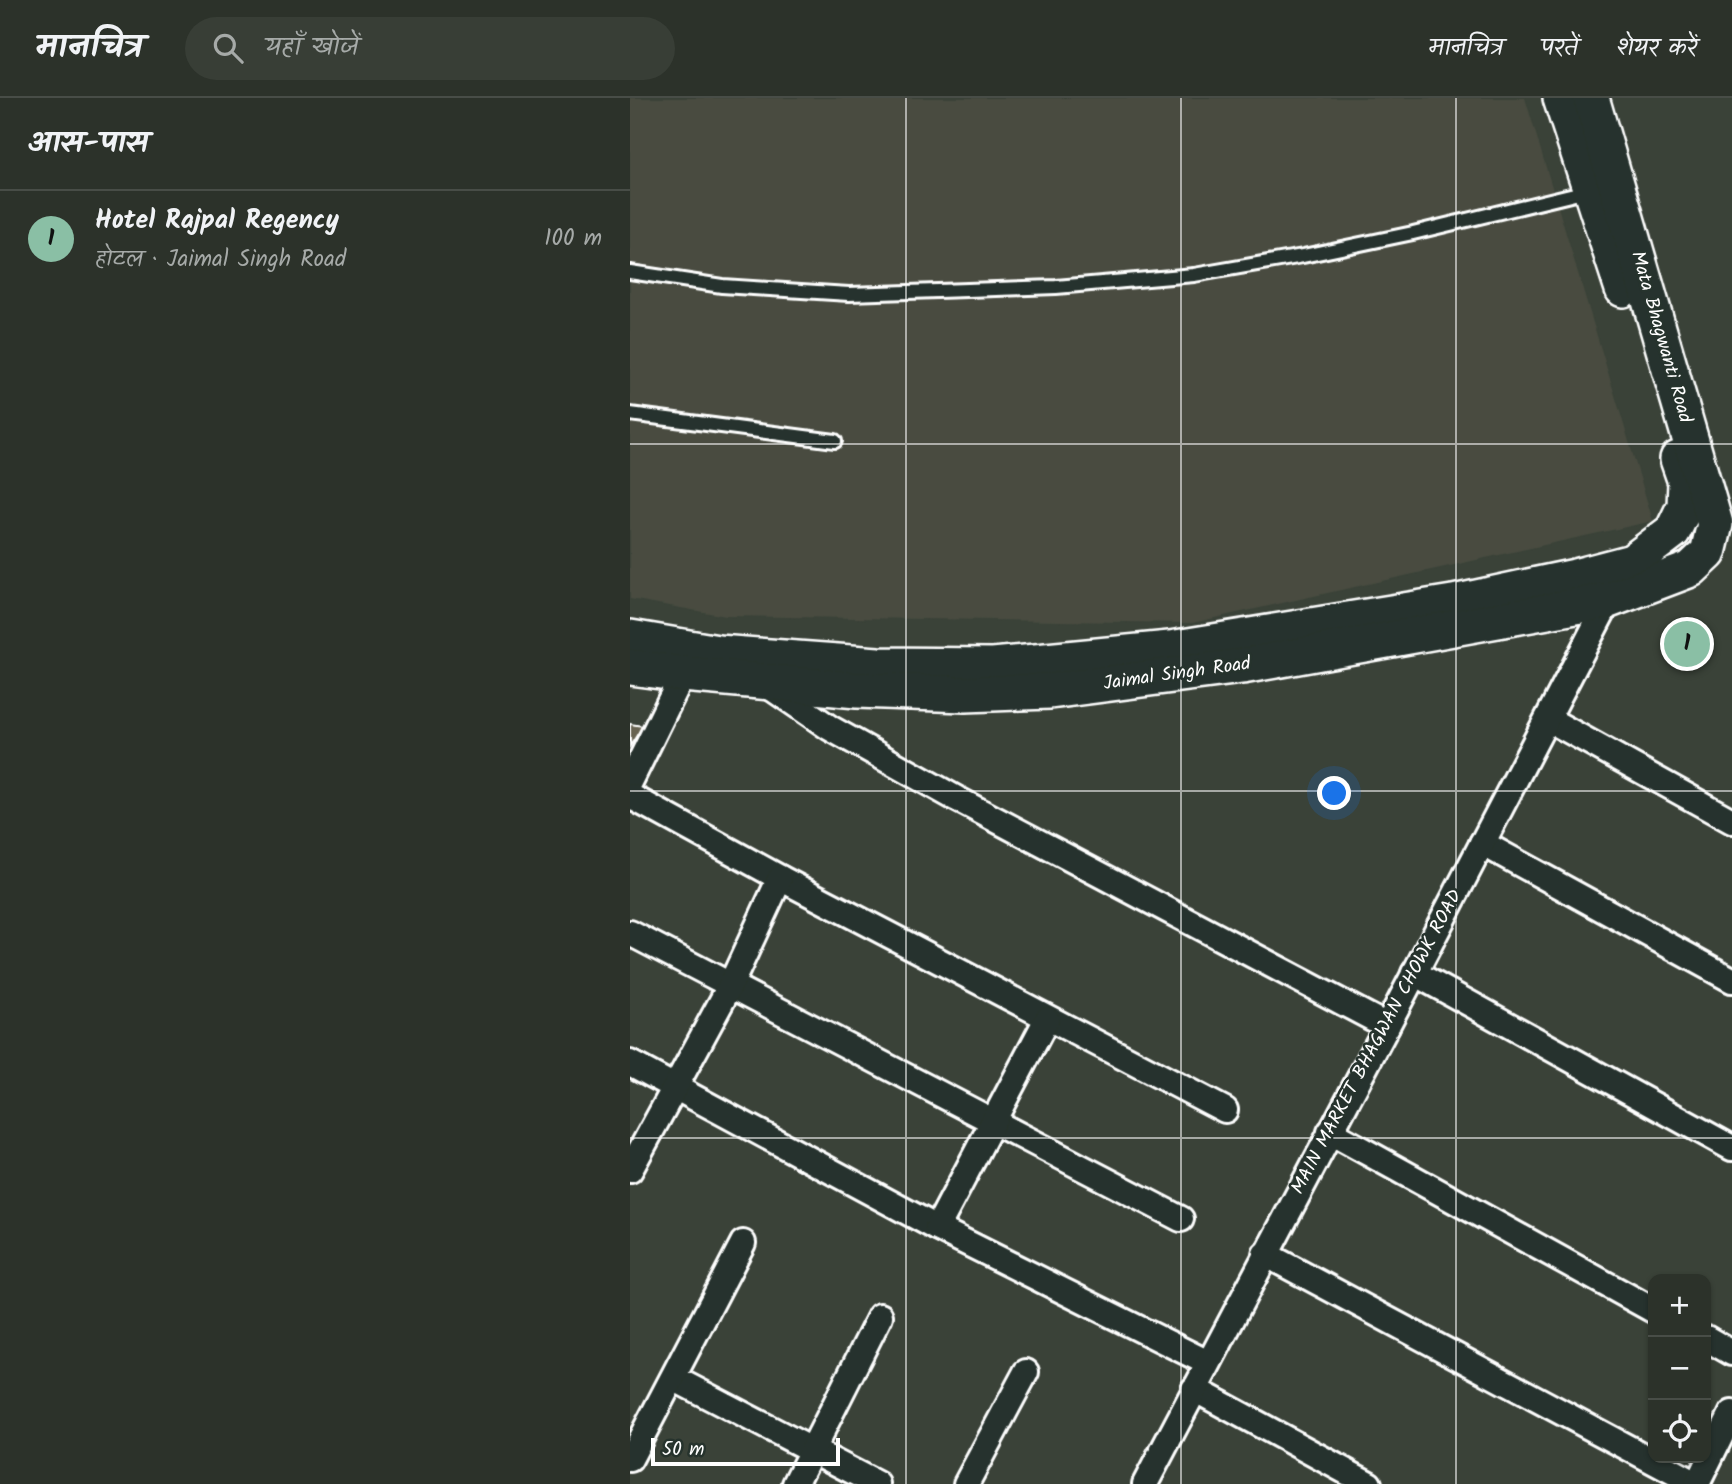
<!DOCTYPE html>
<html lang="hi">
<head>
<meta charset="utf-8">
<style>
	body { margin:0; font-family:Kalam,"Playpen Sans Deva",sans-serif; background:#383e36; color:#f1f3f6 }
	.controls { position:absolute; right:21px; bottom:21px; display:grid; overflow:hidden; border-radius:14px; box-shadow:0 2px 5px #0004 }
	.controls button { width:63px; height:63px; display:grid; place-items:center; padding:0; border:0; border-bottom:2px solid #484d47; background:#2c322a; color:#f1f3f6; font:35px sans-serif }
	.scale { position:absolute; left:21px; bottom:18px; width:189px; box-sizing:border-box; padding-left:7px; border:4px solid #fff; border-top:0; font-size:19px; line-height:24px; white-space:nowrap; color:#fff; -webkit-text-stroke:5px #26332d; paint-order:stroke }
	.you { position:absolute; left:705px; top:696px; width:24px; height:24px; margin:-18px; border:5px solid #fff; border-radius:50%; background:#1a73e8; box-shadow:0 0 0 10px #1a73e833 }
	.badge { display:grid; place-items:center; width:46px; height:46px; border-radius:50%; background:#8abfa5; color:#111; font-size:23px; font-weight:700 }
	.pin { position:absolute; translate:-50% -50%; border:4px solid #fff; box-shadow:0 2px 7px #0006 }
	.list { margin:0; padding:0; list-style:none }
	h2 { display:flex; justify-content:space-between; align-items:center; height:91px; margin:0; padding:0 28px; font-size:30px }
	h2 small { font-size:23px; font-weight:400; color:#a6aaa8 }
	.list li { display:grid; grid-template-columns:46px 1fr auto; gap:21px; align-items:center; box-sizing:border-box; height:98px; padding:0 28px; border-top:2px solid #484d47 }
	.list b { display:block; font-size:26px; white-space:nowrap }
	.list p { margin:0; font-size:23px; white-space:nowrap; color:#a6aaa8 }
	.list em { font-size:23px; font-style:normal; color:#a6aaa8 }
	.icon { flex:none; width:38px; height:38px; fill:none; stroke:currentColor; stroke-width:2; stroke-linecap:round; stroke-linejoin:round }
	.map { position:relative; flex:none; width:1102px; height:1386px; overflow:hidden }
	header { display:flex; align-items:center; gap:42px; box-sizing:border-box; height:98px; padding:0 35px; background:#2c322a; border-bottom:2px solid #484d47 }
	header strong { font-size:33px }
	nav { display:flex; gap:38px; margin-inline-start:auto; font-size:24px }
	.search { width:490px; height:63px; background:#383e36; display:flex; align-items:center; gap:18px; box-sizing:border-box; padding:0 24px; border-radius:38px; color:#a6aaa8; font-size:26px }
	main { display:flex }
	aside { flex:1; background:#2c322a }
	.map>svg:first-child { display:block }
</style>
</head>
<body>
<header>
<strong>मानचित्र</strong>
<div class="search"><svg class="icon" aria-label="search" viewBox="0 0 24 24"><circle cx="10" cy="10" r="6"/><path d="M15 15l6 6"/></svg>यहाँ खोजें</div>
<nav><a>मानचित्र</a><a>परतें</a><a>शेयर करें</a></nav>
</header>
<main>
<aside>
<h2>आस-पास<small></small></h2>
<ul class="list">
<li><span class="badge">1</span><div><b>Hotel Rajpal Regency</b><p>होटल · Jaimal Singh Road</p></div><em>100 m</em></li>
</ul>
</aside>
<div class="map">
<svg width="1102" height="1386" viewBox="0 0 1102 1386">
	<rect width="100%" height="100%" fill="#3a4238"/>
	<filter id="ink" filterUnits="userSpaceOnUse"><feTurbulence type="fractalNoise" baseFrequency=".0143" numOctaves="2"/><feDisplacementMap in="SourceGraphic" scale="14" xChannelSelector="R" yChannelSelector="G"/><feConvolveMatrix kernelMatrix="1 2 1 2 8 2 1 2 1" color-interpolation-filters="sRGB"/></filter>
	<g filter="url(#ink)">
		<path fill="#484c40" d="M0,0h895l128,423 -461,102 -466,-7 -96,-17z"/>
		<path fill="#676451" stroke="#fff" stroke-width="2" d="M0,626l13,2 -13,20z"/>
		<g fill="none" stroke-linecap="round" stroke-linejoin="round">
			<defs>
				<g id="lane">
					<path d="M0,174l92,14 127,8 207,-7 138,-12 109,-19 110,-23 174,-42"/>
					<path d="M0,316l205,27"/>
				</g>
				<g id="street">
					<path d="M133,584l67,46 127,71 430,227"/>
					<path d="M918,621l184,102"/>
					<path d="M0,684l53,-108"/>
					<path d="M0,698l150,82 445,232"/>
					<path d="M852,745l250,137"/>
					<path d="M0,835l551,286"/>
					<path d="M784,875l318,175"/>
					<path d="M0,965l307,165 271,135"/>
					<path d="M700,1034l323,178"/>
					<path d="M0,1072l100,-184 50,-108"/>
					<path d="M307,1130l110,-209"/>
					<path d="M635,1156l431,230"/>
					<path d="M1076,1240l26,15"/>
					<path d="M43,1280l204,106"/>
					<path d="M564,1291l175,95"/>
					<path d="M0,1361l113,-216"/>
					<path d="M165,1386l85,-168"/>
					<path d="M336,1386l60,-112"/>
					<path d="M515,1386l242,-458 222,-426"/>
					<path d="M1067,1386l35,-71"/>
				</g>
				<g id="secondary">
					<path d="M931,0l62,191"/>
					<path d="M0,540l88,15 160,12 115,1 177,-17 283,-46 122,-26 57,-15 41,-31 12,-25 1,-24 -8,-23"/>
					<path d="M0,569l53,7 174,16 108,4 85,-3 192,-25 367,-66 82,-31 17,-16 7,-29 -124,-426"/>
				</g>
			</defs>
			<use href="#lane" stroke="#fff" stroke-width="18"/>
			<use href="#street" stroke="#fff" stroke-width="30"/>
			<use href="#secondary" stroke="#fff" stroke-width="40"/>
			<use href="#lane" stroke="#26332d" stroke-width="12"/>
			<use href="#street" stroke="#26332d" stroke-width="24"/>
			<use href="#secondary" stroke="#26332d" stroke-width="35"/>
		</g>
	</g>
	<path fill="none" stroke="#fff" stroke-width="2" stroke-opacity="0.55" d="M276,0v1386M551,0v1386M826,0v1386M0,346h1102M0,693h1102M0,1040h1102"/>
	<g text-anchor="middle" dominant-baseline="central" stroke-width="5" stroke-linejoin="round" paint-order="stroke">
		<g font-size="19" fill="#fff" stroke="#26332d">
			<text transform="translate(1031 239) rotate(74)">Mata Bhagwanti Road</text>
			<text transform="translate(547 576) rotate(-8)">Jaimal Singh Road</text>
			<text transform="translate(747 944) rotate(-62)">MAIN MARKET BHAGWAN CHOWK ROAD</text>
		</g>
	</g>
</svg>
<div class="controls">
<button>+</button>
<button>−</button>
<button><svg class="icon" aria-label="locate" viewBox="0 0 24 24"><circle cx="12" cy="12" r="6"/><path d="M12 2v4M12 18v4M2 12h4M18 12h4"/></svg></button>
</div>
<div class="scale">50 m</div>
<div class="you"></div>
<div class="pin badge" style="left:1057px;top:546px">1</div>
</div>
</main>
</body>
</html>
